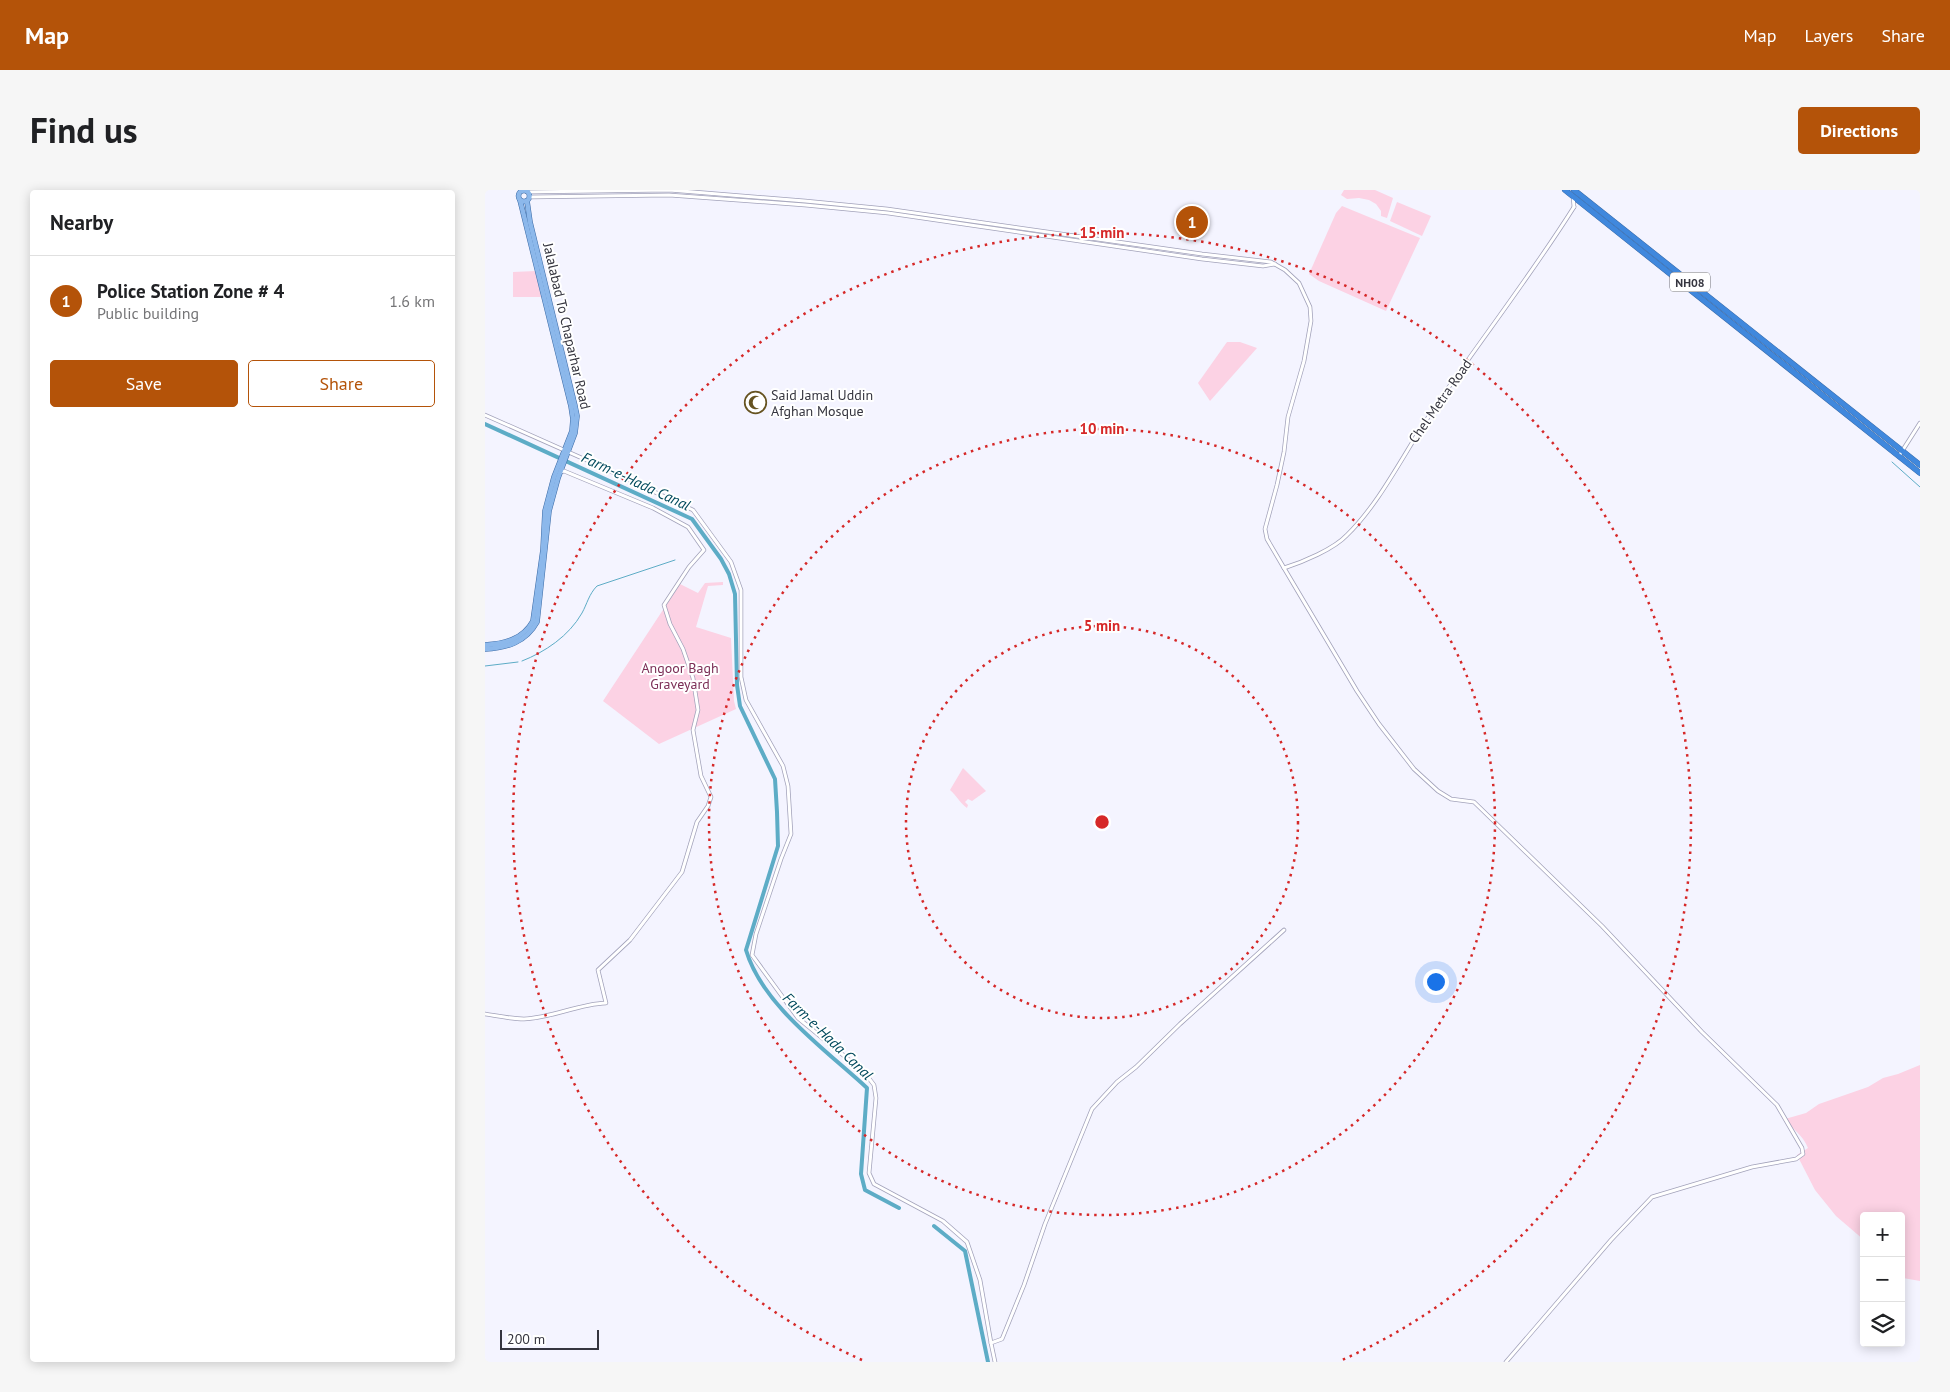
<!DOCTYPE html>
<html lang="en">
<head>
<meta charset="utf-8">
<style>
	body { margin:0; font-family:"PT Sans",sans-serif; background:#f6f6f6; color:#202124 }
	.controls { position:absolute; right:15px; bottom:15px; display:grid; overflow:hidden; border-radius:5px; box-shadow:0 2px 12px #0003 }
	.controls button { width:45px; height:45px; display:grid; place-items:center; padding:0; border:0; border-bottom:1px solid #e0e0e0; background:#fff; color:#202124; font:25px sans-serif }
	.scale { position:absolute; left:15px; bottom:12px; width:99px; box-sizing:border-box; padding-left:5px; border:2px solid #35353f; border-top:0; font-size:14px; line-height:18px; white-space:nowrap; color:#35353f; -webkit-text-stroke:4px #fff; paint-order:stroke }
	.you { position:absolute; left:950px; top:791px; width:18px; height:18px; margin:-12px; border:4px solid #fff; border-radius:50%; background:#1a73e8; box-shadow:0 0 0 8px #1a73e833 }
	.badge { display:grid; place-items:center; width:32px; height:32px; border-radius:50%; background:#b45309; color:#fff; font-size:16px; font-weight:700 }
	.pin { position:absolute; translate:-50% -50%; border:2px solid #fff; box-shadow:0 1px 5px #0006 }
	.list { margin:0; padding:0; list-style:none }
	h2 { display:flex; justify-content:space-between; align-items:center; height:65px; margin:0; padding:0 20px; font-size:21px }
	h2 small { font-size:16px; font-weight:400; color:#757577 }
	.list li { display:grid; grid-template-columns:32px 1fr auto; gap:15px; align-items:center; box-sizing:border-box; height:90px; padding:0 20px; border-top:1px solid #e0e0e0 }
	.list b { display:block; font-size:19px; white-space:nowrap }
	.list p { margin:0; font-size:16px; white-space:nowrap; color:#757577 }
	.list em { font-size:16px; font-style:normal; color:#757577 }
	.actions { display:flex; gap:10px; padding:15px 20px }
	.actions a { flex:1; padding:11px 0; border:1px solid #b45309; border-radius:5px; text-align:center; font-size:18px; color:#b45309 }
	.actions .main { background:#b45309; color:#fff }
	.icon { flex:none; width:28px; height:28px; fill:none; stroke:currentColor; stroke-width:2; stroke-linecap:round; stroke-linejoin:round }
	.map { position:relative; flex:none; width:1435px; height:1172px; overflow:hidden; border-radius:5px }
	header { display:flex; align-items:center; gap:30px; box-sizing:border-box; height:70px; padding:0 25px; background:#b45309; color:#fff }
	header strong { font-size:24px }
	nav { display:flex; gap:28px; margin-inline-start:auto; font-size:18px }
	.intro { display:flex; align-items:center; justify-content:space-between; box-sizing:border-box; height:120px; padding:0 30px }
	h1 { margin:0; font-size:35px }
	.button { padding:12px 22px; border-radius:5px; background:#b45309; color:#fff; font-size:18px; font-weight:700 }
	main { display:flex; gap:30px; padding:0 30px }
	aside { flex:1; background:#fff; border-radius:5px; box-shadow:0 2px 12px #0003 }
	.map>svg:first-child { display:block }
</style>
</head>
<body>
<header>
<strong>Map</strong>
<nav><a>Map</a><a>Layers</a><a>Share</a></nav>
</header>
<div class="intro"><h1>Find us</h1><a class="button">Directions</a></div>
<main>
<aside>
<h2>Nearby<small></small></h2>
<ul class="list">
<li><span class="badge">1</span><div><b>Police Station Zone # 4</b><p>Public building</p></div><em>1.6 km</em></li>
</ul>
<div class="actions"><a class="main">Save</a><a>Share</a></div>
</aside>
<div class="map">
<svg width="1435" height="1172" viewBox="0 0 1435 1172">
	<rect width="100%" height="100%" fill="#f4f4ff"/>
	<g fill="#fcd2e4">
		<path d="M859,0h31l18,8 -6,20 -6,-2v-5l-5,-7 -7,-4 -10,-2 -12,1 -6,-4z"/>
		<path d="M912,12l34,14 -9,20 -32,-15z"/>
		<path d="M857,16l78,32 -34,73 -67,-30 -10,-7 27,-61z"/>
		<path d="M51,81l5,26h-28v-25z"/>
		<path d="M742,152h13l17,6 -47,53 -12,-18z"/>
		<path d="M238,392v3l-15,1 -12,41 35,11 3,63 2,8 -77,35 -56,-43 77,-117 18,9 7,-10z"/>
		<path d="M478,578l23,23 -14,10 -4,-2 -3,3 3,3 -1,3c-8,-6 -10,-12 -17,-18z"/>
		<path d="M1435,875v216l-17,-3 -2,-2v-60h-37v24l-28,-24 -21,-26 -18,-35 11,-7c-5,-13 -15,-18 -23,-29l21,-6 13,-9 49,-17 15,-9 15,-4z"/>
	</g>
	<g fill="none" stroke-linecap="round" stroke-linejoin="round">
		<g stroke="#5dacc6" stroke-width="1">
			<path d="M1407,272l28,25"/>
			<path d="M37,471c23,-9 47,-25 60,-48 5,-9 7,-19 15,-27l78,-26"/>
			<path d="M0,476l33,-4"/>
		</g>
		<g stroke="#5dacc6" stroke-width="4">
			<path d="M0,234l207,95 29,40 8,15 6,20 2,91 3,21 35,73 2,33 1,34 -32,104c16,55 80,100 121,138l-6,86 4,16 34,18"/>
			<path d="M449,1036l31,25 23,111"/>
		</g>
		<defs>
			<g id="minor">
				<path d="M42,2l142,-2 136,11 82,8 315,45 69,8 14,8 14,13 11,24 1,14 -7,40 -16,56 -4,35 -7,33 -12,44 2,10 17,29 73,123 22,33 35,45 24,22 13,8 23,3 128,124 100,106 75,73 25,43 1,6 -7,5 -44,8 -100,30 -41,43 -105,122"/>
				<path d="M1088,6l1,11"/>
				<path d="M45,7l139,-2 136,10 83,8 314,46 61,7 12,-2"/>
				<path d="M0,225l108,48 100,47 38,52 10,28v87l5,23 37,66 5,20 3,48 -10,25 -25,75 -4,21 46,63 67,55 9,12 2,13 -7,75 5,11 69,37 24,21 13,38 11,63"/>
				<path d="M1414,266l21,-33"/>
				<path d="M799,378c19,-6 50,-19 63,-33 34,-33 59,-86 86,-125 46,-68 97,-133 141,-203"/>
				<path d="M0,824c13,2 27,5 39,5 28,-1 54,-15 82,-16l-8,-33 32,-30 52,-68 15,-50 11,-16 3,-9 -10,-21 -8,-46 5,-20 -5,-32 -10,-29 -13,-25 -6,-19 25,-38 15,-17 -16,-23 -35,-19 -89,-37 -3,1"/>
				<path d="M510,1172l-4,-19 11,-4 22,-54 21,-61 47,-115 25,-27 19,-15 44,-43 104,-94"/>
			</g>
			<g id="major">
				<circle cx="39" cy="6" r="5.5"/>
				<path d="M0,455c20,-1 38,-6 48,-24l10,-71 2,-39 9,-34 18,-46 1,-12 -2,-13 -51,-206"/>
				<path d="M0,459c22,-1 41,-7 52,-27l12,-111 9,-33 17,-45 2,-17 -2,-10 -45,-184 -3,-21"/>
			</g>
			<g id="highway">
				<path d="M1080,0l355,283"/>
				<path d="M1089,0l346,275"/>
			</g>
		</defs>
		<use href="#minor" stroke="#a2a2ba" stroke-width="4.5"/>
		<use href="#major" stroke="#3c6ba6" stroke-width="5.5"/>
		<use href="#highway" stroke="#3c6ba6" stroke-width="6"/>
		<use href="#minor" stroke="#fff" stroke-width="3"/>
		<use href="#major" stroke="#8cb8eb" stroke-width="4.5"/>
		<use href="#highway" stroke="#4088dd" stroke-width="5"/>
	</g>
	<g fill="none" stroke="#d62828" stroke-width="2.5" stroke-dasharray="2.5 5">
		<circle cx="617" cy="632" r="196"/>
		<circle cx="617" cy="632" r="393"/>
		<path d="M377 1170A589 589 0 1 1 857 1170"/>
	</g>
	<defs>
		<symbol id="mosque-ring" viewBox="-11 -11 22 22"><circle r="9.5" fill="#fff" stroke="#665321" stroke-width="1.5"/><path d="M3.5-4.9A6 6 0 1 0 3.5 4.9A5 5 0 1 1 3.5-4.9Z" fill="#665321"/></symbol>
	</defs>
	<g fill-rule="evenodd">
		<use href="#mosque-ring" x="258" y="200" width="25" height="25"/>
	</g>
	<g text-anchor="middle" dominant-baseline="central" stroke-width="4" stroke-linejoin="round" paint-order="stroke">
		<rect fill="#fff" stroke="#727279" stroke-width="1" x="1185" y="82.5" width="40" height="19" rx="4"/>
		<g font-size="12" font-weight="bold" fill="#35353f">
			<text x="1205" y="92">NH08</text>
		</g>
		<g font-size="14" fill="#35353f" stroke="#fff">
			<text transform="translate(82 136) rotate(77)">Jalalabad To Chaparhar Road</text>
			<text transform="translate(955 211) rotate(-55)">Chel Metra Road</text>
		</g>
		<g font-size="14" fill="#35353f" stroke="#fff" text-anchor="start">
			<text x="286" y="205">Said Jamal Uddin<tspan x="286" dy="16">Afghan Mosque</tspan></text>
		</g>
		<g font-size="14" fill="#7c2f57" stroke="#fff">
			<text x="195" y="478">Angoor Bagh<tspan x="195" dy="16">Graveyard</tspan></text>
		</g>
		<g font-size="15" font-style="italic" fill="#00495c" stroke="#fff">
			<text transform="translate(151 291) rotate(25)">Farm-e-Hada Canal</text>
			<text transform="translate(343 846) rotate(44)">Farm-e-Hada Canal</text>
		</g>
	</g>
	<circle cx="617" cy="632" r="8" fill="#d62828" stroke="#fff" stroke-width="2.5"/>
	<g font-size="15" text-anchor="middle" font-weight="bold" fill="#d62828" stroke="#fff" stroke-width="4" stroke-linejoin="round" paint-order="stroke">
		<text x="617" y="48">15 min</text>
		<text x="617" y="244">10 min</text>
		<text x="617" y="441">5 min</text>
	</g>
</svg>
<div class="controls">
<button>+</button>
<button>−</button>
<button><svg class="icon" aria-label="layers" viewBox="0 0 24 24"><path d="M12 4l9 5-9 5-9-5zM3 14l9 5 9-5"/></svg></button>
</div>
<div class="scale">200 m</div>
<div class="you"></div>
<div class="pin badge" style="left:707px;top:32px">1</div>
</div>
</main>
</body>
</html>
